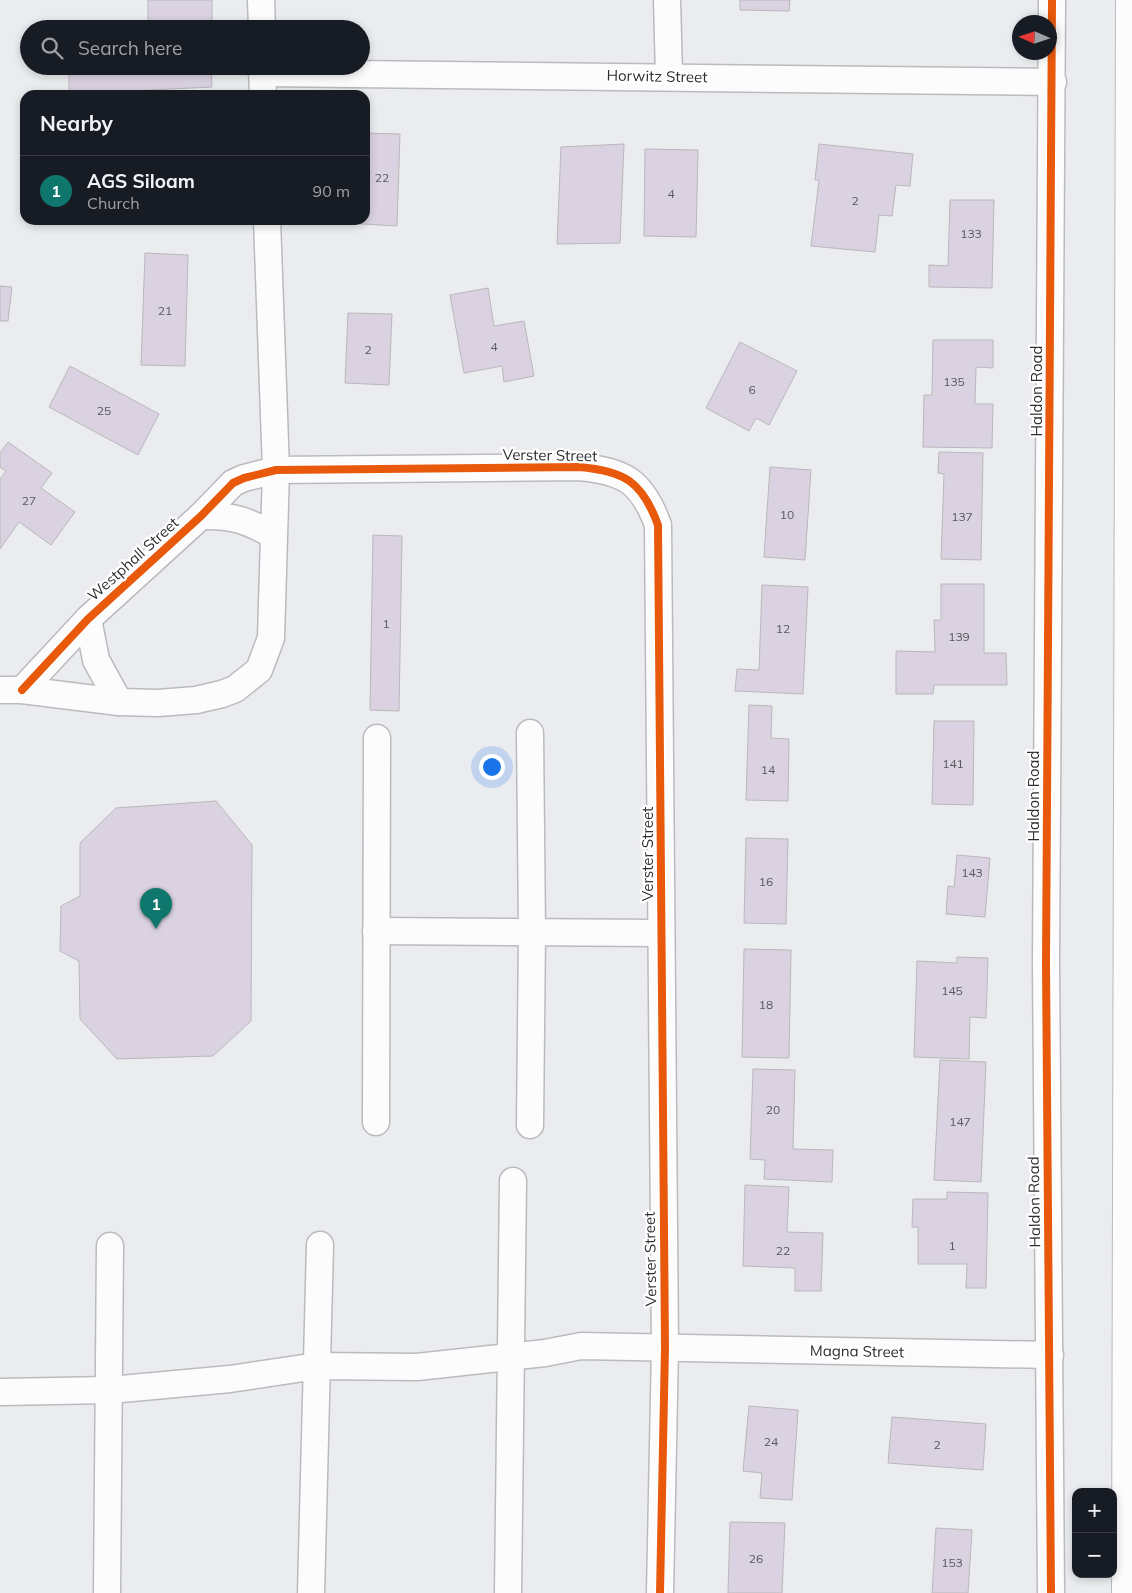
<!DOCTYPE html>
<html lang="en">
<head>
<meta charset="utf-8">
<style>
	body { margin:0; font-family:Mulish,sans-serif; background:#20242c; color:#f1f3f6 }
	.controls { position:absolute; right:15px; bottom:15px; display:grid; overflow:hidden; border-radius:10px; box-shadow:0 2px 8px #0003 }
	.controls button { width:45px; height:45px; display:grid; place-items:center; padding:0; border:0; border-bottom:1px solid #363941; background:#171b24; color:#f1f3f6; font:25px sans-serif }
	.compass { position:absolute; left:1012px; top:15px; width:45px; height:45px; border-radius:50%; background:#171b24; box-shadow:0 2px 8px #0003; rotate:273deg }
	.you { position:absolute; left:491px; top:766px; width:18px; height:18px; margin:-12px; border:4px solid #fff; border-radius:50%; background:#1a73e8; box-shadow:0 0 0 8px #1a73e833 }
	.badge { display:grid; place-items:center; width:32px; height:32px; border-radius:50%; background:#0f766e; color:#fff; font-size:16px; font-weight:700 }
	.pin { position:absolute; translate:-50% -41px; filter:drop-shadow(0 1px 2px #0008) }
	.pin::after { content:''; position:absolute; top:26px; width:18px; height:15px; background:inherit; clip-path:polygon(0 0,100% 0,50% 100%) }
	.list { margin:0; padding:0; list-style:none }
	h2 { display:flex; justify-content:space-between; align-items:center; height:65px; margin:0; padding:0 20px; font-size:21px }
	h2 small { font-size:16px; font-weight:400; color:#9ea1a6 }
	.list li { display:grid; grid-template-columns:32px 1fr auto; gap:15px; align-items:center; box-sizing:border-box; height:70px; padding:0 20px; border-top:1px solid #363941 }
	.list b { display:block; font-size:19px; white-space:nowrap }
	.list p { margin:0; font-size:16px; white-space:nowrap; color:#9ea1a6 }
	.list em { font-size:16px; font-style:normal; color:#9ea1a6 }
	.icon { flex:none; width:28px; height:28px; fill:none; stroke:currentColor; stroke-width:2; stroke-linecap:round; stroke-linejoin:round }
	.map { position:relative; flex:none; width:1132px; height:1593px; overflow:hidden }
	.search { position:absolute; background:#171b24; box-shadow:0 2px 8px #0003; left:20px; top:20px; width:350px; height:55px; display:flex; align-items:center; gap:12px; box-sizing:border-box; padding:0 18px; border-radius:28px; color:#9ea1a6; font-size:19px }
	.panel { position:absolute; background:#171b24; box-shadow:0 2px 8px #0003; left:20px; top:90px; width:350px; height:135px; border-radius:15px }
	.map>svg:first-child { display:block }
</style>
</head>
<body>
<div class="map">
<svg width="1132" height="1593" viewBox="0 0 1132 1593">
	<rect width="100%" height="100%" fill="#ebecef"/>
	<g fill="#dbd2e1" stroke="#b8b8ba">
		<rect x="148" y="0" width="64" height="29"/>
		<path d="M740,0h50l-1,11 -49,-1z"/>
		<path d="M69,66h142l1,21 -143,7z"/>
		<path d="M365,133l35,1 -3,92 -52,-3v-3h20z"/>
		<path d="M624,144l-4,99 -63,1 4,-97z"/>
		<path d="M819,144l94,10 -3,32 -14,-1 -4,31 -13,-1 -4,37 -64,-6 8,-66h-4z"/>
		<path d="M645,149l53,1 -2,87 -52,-1z"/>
		<path d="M950,200h44l-2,88 -63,-1v-22l19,1z"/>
		<path d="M145,253l43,2 -3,111 -44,-1z"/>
		<path d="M0,286l12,1 -4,34h-8z"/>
		<path d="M488,288l6,38 30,-5 10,55 -30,6 -2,-16 -38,7 -14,-78z"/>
		<path d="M348,313l44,1 -3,71 -44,-2z"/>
		<path d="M933,340h60v28l-17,-1 -1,37h18l-1,44 -69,-1 1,-52h8z"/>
		<path d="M740,342l57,29 -28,54 -13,-7 -7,13 -43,-23z"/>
		<path d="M70,366l89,48 -21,41 -89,-48z"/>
		<path d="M8,442l44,31 -11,15 34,24 -24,33 -32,-23 -19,27v-70l6,-8 -6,-4v-14z"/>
		<path d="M939,452l44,1 -2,107 -40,-1 3,-85 -6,-1z"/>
		<path d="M770,467l41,3 -6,90 -41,-3z"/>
		<path d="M373,535l29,1 -3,175 -29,-1z"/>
		<path d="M941,584h43v69h22l1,32h-73l-1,9h-37v-43l39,1 -1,-32h7z"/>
		<path d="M762,585l46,2 -5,107 -68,-3 2,-22 22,1z"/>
		<path d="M749,705l23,1 -1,32 18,1 -1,62 -42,-1z"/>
		<path d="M934,721h40l-1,84 -41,-1z"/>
		<path d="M216,801l36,44 -1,176 -38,35 -96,3 -37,-40 -1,-58 -19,-10 1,-45 19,-10v-53l36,-35z"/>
		<path d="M746,838l42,1 -2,85 -42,-1z"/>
		<path d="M957,855l33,3 -5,59 -39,-3 2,-28 6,1z"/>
		<path d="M744,949l47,1 -2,108 -47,-1z"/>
		<path d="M957,957l31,1 -2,60 -16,-1 -1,42 -55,-2 3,-96 40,2z"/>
		<path d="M940,1060l46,2 -5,120 -47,-2z"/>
		<path d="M753,1069l42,1 -2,79 40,1 -1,32 -68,-3 1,-19 -15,-1z"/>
		<path d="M745,1185l44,2 -2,45 36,1 -2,58h-26v-23l-52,-2z"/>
		<path d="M947,1192l41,1 -2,95h-20l1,-24h-49v-37h-6l1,-28h34z"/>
		<path d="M749,1406l49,4 -6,90 -32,-2 2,-25 -19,-2z"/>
		<path d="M892,1417l94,7 -3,46 -95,-7z"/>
		<path d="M730,1522l55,1 -3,70h-54z"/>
		<path d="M936,1528l36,2 -4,63h-36z"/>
	</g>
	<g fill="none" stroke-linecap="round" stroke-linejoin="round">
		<defs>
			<g id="street">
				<path d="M261,0l1,29"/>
				<path d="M667,0l2,76"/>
				<path d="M262,66l1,29"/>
				<path d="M262,73l791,9"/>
				<path d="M201,516c31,-1 45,4 72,19"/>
				<path d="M88,619l8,41 23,42"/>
				<path d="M0,690h22l97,12 39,1 38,-3 26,-6 13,-5 24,-19 12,-32 5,-168 -9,-250"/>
				<path d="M22,690l66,-71 113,-103 32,-33 11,-5 32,-8 303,-3c45,4 63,14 79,58l7,822 -5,246"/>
				<path d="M376,931l285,2"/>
				<path d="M376,1122l1,-384"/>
				<path d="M530,1125l2,-193 -2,-199"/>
				<path d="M0,1392l110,-2 120,-11 87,-13 100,1 128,-14 36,-7 469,9"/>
				<path d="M107,1593l3,-347"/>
				<path d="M311,1593l9,-348"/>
				<path d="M508,1593l5,-412"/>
				<path d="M1051,1593l-5,-630 6,-963"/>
			</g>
			<path id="highway" d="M1126,1593l4,-1593"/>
		</defs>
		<use href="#street" stroke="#babbbe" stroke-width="29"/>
		<use href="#highway" stroke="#babbbe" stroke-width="30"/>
		<use href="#street" stroke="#fcfcfd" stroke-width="26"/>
		<use href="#highway" stroke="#fcfcfd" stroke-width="28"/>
		<defs>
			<g id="cycleway">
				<path d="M22,690l66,-71 113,-103 32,-33 11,-5 32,-8 303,-3c45,4 63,14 79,58l7,822 -5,246"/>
				<path d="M1051,1593l-5,-630 6,-963"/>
			</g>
		</defs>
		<use href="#cycleway" stroke="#fff" stroke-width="11"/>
		<use href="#cycleway" stroke="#e8590c" stroke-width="8"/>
	</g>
	<g text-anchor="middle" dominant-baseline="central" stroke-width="4.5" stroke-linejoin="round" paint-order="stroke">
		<g font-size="12" fill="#58575c">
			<text x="382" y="177">22</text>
			<text x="671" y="193">4</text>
			<text x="855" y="200">2</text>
			<text x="971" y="233">133</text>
			<text x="165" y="310">21</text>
			<text x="494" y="346">4</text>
			<text x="368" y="349">2</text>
			<text x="954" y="381">135</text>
			<text x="752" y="389">6</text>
			<text x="104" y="410">25</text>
			<text x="29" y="500">27</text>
			<text x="787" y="514">10</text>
			<text x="962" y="516">137</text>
			<text x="386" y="623">1</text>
			<text x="783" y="628">12</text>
			<text x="959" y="636">139</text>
			<text x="953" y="763">141</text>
			<text x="768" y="769">14</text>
			<text x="972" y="872">143</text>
			<text x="766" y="881">16</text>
			<text x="952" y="990">145</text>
			<text x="766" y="1004">18</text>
			<text x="773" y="1109">20</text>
			<text x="960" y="1121">147</text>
			<text x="952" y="1245">1</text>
			<text x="783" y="1250">22</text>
			<text x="771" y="1441">24</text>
			<text x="937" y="1444">2</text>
			<text x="756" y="1558">26</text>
			<text x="952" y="1562">153</text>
		</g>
		<g font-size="15" fill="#2d2e30" stroke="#fff">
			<text transform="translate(657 76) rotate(1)">Horwitz Street</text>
			<text transform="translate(1036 391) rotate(-90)">Haldon Road</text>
			<text transform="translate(550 455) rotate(1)">Verster Street</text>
			<text transform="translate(133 559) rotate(-42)">Westphall Street</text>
			<text transform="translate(1033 796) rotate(-90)">Haldon Road</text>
			<text transform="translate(647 854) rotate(-90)">Verster Street</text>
			<text transform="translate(1034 1202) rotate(-91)">Haldon Road</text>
			<text transform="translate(650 1259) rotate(-91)">Verster Street</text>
			<text transform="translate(857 1351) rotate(1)">Magna Street</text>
		</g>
	</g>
</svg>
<div class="controls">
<button>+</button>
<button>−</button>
</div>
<svg class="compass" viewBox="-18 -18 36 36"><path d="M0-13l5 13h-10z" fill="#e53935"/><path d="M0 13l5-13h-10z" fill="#9ea1a6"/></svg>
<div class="you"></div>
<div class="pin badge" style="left:156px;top:929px">1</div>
<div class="search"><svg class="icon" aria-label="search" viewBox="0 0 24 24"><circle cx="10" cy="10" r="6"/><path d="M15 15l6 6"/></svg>Search here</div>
<section class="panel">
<h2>Nearby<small></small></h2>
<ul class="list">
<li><span class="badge">1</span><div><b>AGS Siloam</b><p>Church</p></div><em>90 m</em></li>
</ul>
</section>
</div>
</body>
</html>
